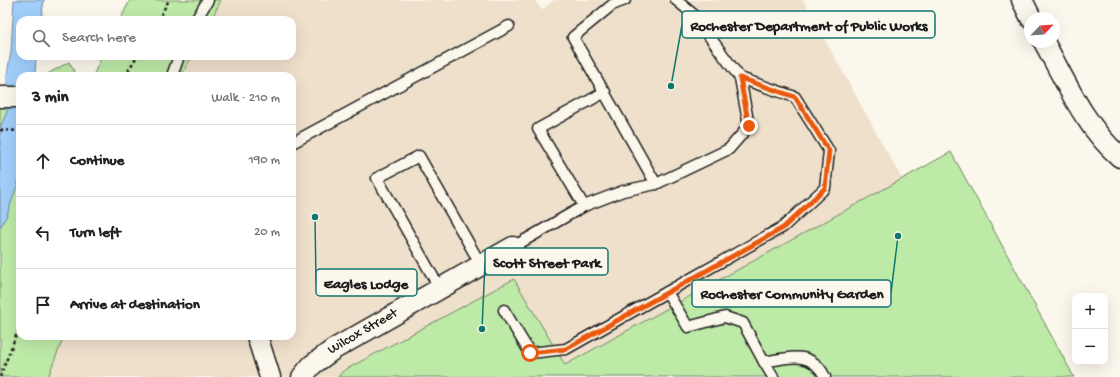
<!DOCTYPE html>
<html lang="en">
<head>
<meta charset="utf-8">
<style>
	body { margin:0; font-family:"Gochi Hand",sans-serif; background:#f6f6f6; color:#202124 }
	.controls { position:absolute; right:12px; bottom:12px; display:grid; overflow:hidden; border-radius:8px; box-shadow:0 4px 16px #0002 }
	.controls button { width:36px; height:36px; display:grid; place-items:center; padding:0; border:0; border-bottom:1px solid #e0e0e0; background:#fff; color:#202124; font:20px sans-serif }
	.compass { position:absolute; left:1024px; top:12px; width:36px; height:36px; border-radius:50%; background:#fff; box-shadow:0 4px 16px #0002; rotate:65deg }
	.stop { position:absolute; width:12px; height:12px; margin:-9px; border:3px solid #ea580c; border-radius:50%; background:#fff }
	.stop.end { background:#ea580c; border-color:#fff; box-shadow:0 1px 4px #0008 }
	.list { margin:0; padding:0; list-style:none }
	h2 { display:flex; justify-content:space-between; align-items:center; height:52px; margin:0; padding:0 16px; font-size:17px }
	h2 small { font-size:13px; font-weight:400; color:#757577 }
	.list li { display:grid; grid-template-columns:26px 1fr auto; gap:12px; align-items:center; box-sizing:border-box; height:72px; padding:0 16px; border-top:1px solid #e0e0e0 }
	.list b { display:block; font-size:15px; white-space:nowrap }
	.list em { font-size:13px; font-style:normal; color:#757577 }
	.icon { flex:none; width:22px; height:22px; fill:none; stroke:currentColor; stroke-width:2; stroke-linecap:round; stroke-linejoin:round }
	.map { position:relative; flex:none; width:1120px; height:377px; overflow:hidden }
	.search { position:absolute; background:#fff; box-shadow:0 4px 16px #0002; left:16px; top:16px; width:280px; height:44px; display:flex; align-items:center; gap:10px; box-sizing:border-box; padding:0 14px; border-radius:12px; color:#757577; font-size:15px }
	.panel { position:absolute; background:#fff; box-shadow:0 4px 16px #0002; left:16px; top:72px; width:280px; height:268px; border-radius:12px }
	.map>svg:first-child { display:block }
</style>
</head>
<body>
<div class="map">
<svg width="1120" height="377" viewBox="0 0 1120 377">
	<rect width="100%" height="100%" fill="#fbf7ec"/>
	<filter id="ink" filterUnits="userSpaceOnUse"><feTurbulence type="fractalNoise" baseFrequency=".025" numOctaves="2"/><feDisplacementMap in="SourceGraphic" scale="8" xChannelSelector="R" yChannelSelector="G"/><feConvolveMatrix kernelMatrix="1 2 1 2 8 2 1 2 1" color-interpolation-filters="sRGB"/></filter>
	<g filter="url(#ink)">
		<path fill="#efe0cc" d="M221,0h313l8,10 12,-10h249l99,179 -338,187 -50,-87 -171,92 -5,6h-290l16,-41h228v-260h-111l11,-20h100v-36h-81z"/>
		<g fill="#beeaa8" stroke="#6d8362">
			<path d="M130,0h91l-10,20h-91z"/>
			<path d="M102,56h90l-11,20h-88z"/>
			<path d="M69,62l8,14h-33z"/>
			<path d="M20,89v247h44l-16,41h-48v-278z"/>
			<path d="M951,152l123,225h-736l5,-6 171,-92 51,86z"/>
		</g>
		<path fill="#a1cefb" stroke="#6c87a2" d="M14,0h30l-3,20h-21v36h16l-1,20h-15v101l-13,38 -7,13v-100l7,-16v-38l4,-22z"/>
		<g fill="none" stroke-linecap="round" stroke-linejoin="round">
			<defs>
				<g id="lane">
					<path d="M625,0l-13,5 -39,32 83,147"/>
					<path d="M196,20l12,-20"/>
					<path d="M172,76l7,-20"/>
					<path d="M292,143l217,-117"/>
					<path d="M584,206l-46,-77 67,-37"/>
					<path d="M513,247l71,-41 39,-15 33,-7 73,-35 20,-23 -9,-48 -47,-64 -17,-14"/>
					<path d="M440,289l-63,-111 42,-22 62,109"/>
					<path d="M667,292l116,-65 42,-39 4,-37 -34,-54 -55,-19"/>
					<path d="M504,310l26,43 36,-4 101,-57 21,35 37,-10 18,6 21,39c25,-5 48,-12 61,15"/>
					<path d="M764,362l9,15"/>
				</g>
				<g id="street">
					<path d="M1022,0l9,18"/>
					<path d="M1044,42c22,40 41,85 76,115"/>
					<path d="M0,97h20"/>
					<path d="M257,336l13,41"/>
					<path d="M302,377l10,-12 22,-16 179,-102"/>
				</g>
			</defs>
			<use href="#lane" stroke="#1c1c1c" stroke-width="13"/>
			<use href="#street" stroke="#1c1c1c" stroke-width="23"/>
			<g stroke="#1c1c1c" stroke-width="2.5" stroke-dasharray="3 3" stroke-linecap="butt">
				<path d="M158,20l11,-20"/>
				<path d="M125,76l12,-20"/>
				<path d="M0,130l20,1"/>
				<path d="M0,377l20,-52"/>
			</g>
			<use href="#lane" stroke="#fbf7ec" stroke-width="10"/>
			<use href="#street" stroke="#fbf7ec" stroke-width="20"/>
		</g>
	</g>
	<g fill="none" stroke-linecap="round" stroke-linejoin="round" filter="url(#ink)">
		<path stroke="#ea580c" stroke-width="5" d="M530,353l36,-4 217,-121 42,-40 4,-37 -34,-54 -55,-19 9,48"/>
	</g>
	<g text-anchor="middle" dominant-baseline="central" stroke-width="4" stroke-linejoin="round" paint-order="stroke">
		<g font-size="14" fill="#1c1c1c" stroke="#fbf7ec">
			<text transform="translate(363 332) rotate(-30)">Wilcox Street</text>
		</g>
	</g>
	<path fill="none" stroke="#0f766e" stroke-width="1.5" d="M671 86L682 25M482 329L485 262M315 217L316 283M898 236L891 293"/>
	<g fill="#0f766e" stroke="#fbf7ec" stroke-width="1.5">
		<circle cx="671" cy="86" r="4"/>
		<circle cx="482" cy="329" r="4"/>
		<circle cx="315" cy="217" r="4"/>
		<circle cx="898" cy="236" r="4"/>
	</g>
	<g fill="#fbf7ec" stroke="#0f766e" stroke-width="1.5">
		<rect x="682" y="11" width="253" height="27" rx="4"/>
		<rect x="485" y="248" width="123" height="27" rx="4"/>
		<rect x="316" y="269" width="101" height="27" rx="4"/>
		<rect x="692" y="280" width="199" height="27" rx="4"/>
	</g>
	<g font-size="15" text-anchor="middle" font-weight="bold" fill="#1c1c1c">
		<text x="809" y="30">Rochester Department of Public Works</text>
		<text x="547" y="267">Scott Street Park</text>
		<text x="366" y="288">Eagles Lodge</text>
		<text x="792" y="298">Rochester Community Garden</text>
	</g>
</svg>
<div class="controls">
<button>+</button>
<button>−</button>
</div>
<svg class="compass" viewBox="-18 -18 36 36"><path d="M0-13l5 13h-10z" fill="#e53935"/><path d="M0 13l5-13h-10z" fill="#757577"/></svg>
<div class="stop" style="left:530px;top:353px"></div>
<div class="stop end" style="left:749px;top:126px"></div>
<div class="search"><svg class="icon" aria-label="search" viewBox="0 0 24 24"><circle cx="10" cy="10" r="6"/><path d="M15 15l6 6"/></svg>Search here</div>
<section class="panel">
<h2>3 min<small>Walk · 210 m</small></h2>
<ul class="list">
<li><svg class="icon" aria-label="ahead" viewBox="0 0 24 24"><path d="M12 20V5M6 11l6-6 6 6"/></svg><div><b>Continue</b></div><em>190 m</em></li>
<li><svg class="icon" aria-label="left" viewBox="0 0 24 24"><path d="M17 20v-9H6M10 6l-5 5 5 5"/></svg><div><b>Turn left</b></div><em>20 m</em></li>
<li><svg class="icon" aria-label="arrive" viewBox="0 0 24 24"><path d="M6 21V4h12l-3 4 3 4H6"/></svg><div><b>Arrive at destination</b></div></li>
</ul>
</section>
</div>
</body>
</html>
